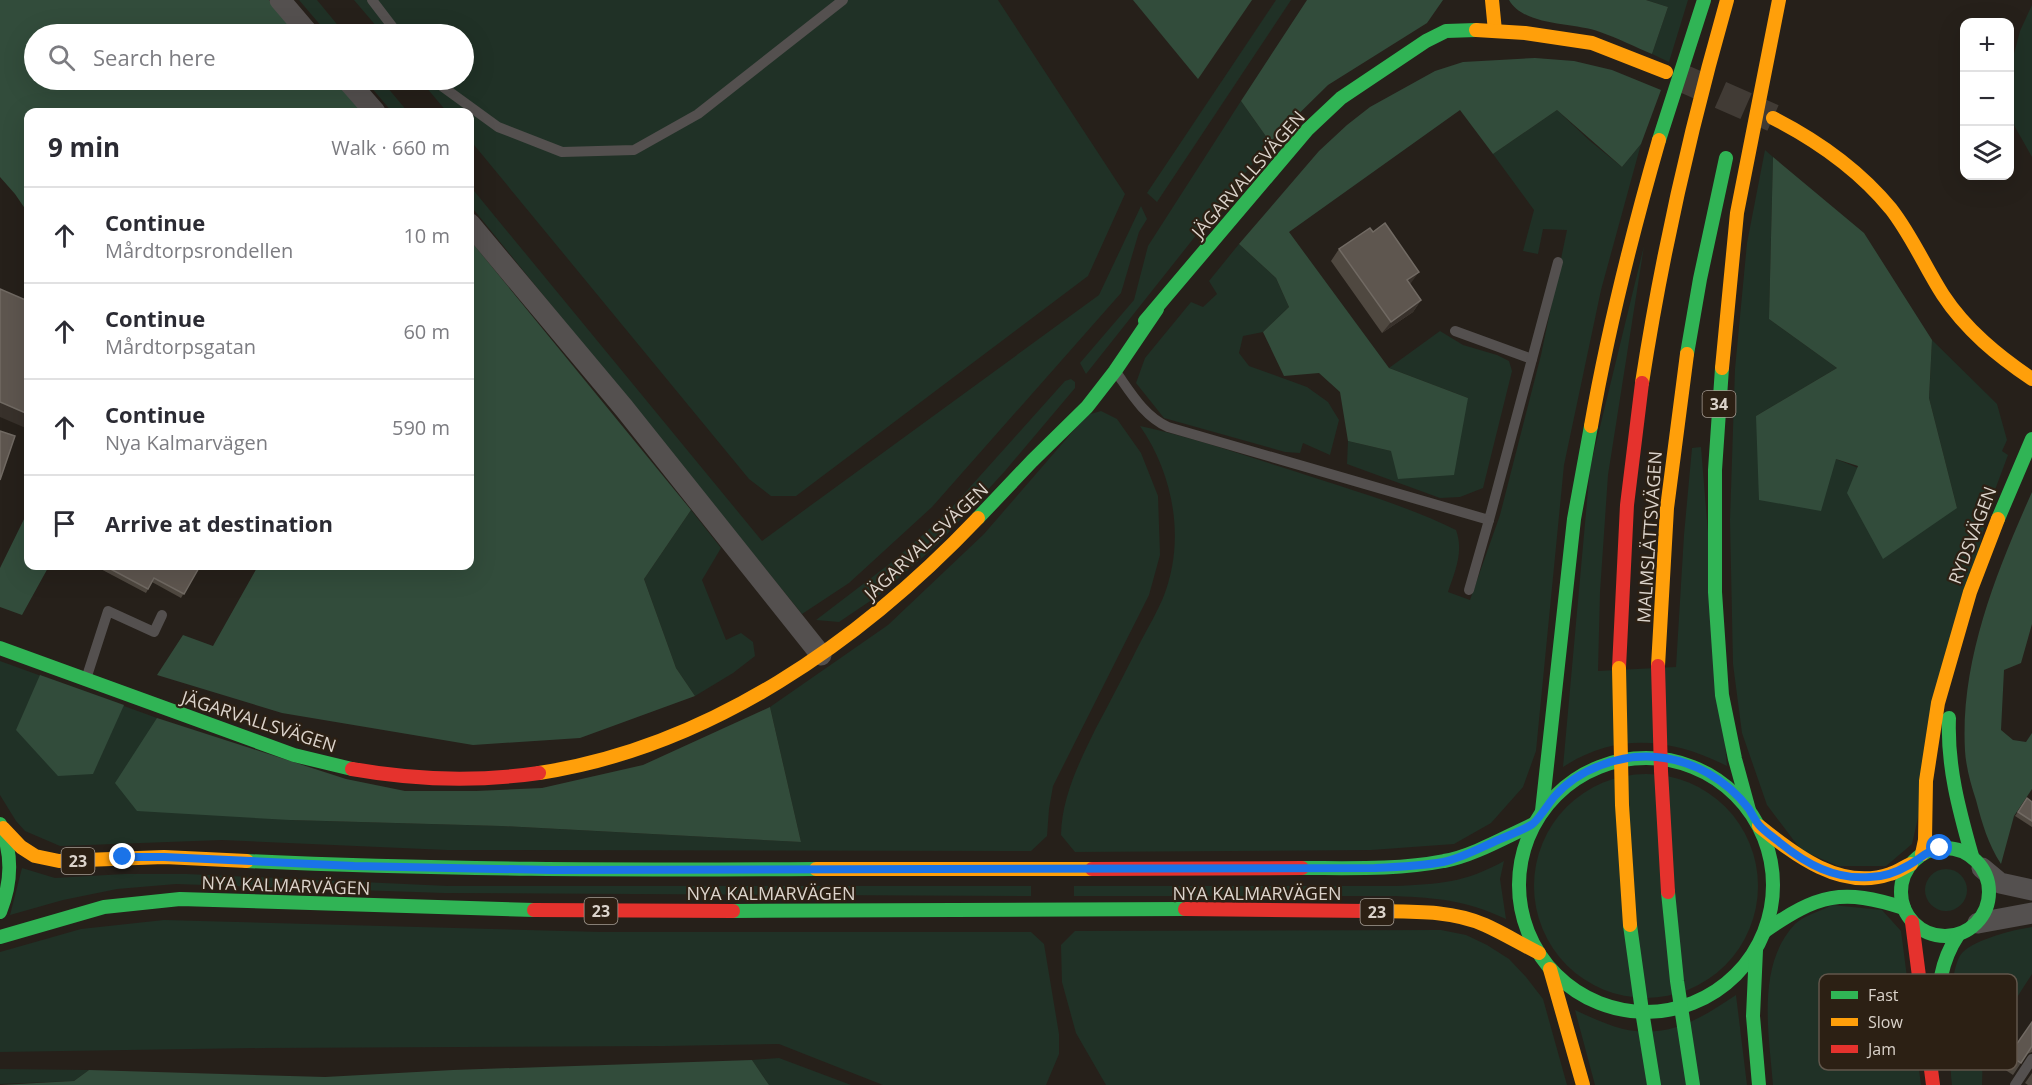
<!DOCTYPE html>
<html lang="en">
<head>
<meta charset="utf-8">
<style>
	body { margin:0; font-family:"Open Sans",sans-serif; background:#f7f7f7; color:#2b2b33 }
	.controls { position:absolute; right:18px; top:18px; display:grid; overflow:hidden; border-radius:12px; box-shadow:0 6px 24px #0002 }
	.controls button { width:54px; height:54px; display:grid; place-items:center; padding:0; border:0; border-bottom:2px solid #e1e1e2; background:#fff; color:#2b2b33; font:30px sans-serif }
	.stop { position:absolute; width:18px; height:18px; margin:-14px; border:4px solid #1a73e8; border-radius:50%; background:#fff }
	.stop.end { background:#1a73e8; border-color:#fff; box-shadow:0 2px 6px #0008 }
	.list { margin:0; padding:0; list-style:none }
	h2 { display:flex; justify-content:space-between; align-items:center; height:78px; margin:0; padding:0 24px; font-size:26px }
	h2 small { font-size:20px; font-weight:400; color:#7c7c81 }
	.list li { display:grid; grid-template-columns:39px 1fr auto; gap:18px; align-items:center; box-sizing:border-box; height:96px; padding:0 24px; border-top:2px solid #e1e1e2 }
	.list b { display:block; font-size:22px; white-space:nowrap }
	.list p { margin:0; font-size:20px; white-space:nowrap; color:#7c7c81 }
	.list em { font-size:20px; font-style:normal; color:#7c7c81 }
	.icon { flex:none; width:33px; height:33px; fill:none; stroke:currentColor; stroke-width:2; stroke-linecap:round; stroke-linejoin:round }
	.map { position:relative; flex:none; width:2032px; height:1085px; overflow:hidden }
	.search { position:absolute; background:#fff; box-shadow:0 6px 24px #0002; left:24px; top:24px; width:450px; height:66px; display:flex; align-items:center; gap:15px; box-sizing:border-box; padding:0 21px; border-radius:33px; color:#7c7c81; font-size:22px }
	.panel { position:absolute; background:#fff; box-shadow:0 6px 24px #0002; left:24px; top:108px; width:450px; height:462px; border-radius:12px }
	.map>svg:first-child { display:block }
</style>
</head>
<body>
<div class="map">
<svg width="2032" height="1085" viewBox="0 0 2032 1085">
	<rect width="100%" height="100%" fill="#26201a"/>
	<g fill="#203126">
		<path d="M299,0h18l28,34h-17z"/>
		<path d="M354,0h644l127,194 -37,82 -292,220h-25l-22,-17 -279,-339v-28h-23l-27,-32h44v-46h-81z"/>
		<path d="M1276,0h15l-134,202 -10,-9z"/>
		<path d="M1646,0h42l-19,62 -17,-8 16,-47z"/>
		<path d="M2032,5v152l-22,-39v-49l10,-38z"/>
		<path d="M365,80h16l27,32h-16z"/>
		<path d="M1241,101l29,41 -184,232 -6,-11 54,-63 14,-54z"/>
		<path d="M1557,110l33,31 32,26 19,-23 -40,146 -37,175 -28,286 -13,36 -32,36 -37,21 -83,6 -296,2 -14,-17c1,-39 18,-72 35,-107 16,-30 31,-59 46,-89 7,-13 15,-27 21,-41 23,-57 11,-123 -23,-172 53,11 105,30 157,46 54,18 108,33 159,58 8,22 -1,41 -8,62l22,8 30,-85 41,-160 26,-125 -24,-1 -5,25 -15,-3 11,-41 -41,-56z"/>
		<path d="M1765,150l8,7 -4,162 68,49 -81,48 80,43 121,49 -28,-110 3,-58 65,64 10,36 -5,11 6,4 -19,51 -77,338 -26,22h-48l-37,-16 -34,-45 -25,-72 -9,-69 -3,-144 5,-151 12,-126z"/>
		<path d="M470,186l292,355 337,-246 42,-89 6,13 -8,13 -18,61 -189,214 -83,76 -47,31 -332,-409z"/>
		<path d="M1239,244l37,34 13,29 -26,25 -20,4 -4,17 10,13 58,21 21,15 11,18 -9,35 -27,-12 -3,10 -15,-1 -121,-34 -28,-35 9,-25 46,-56 12,5 14,-13 -8,-13z"/>
		<path d="M1644,246l-36,229 -8,117 -2,79 78,-4 8,-132 8,-87 9,-1 26,319c-56,-28 -110,-34 -164,1l27,-299z"/>
		<path d="M1440,331l23,14 34,10 12,6 3,10 -29,117 -23,9 -20,1 -93,-34 1,-23 43,10 77,-53 -79,-30z"/>
		<path d="M1071,379l4,3v6l-70,83 -67,73 -59,51 -40,27 -23,-2 76,-58 53,-47 120,-134z"/>
		<path d="M1101,411l16,8 24,34 17,43 2,59 -11,40 -96,191 -4,23 -2,27 -16,15 -584,-1 -225,-10 -162,6 -35,-15 -9,-10 -16,-26v-134l157,57 133,102 211,6 300,16 -31,-135 118,-82 96,-91 103,-119z"/>
		<path d="M691,510l30,38 -19,32 24,60 15,-7 12,9 2,14 -22,17 -38,23 -19,-28 -32,-89z"/>
		<circle cx="1646" cy="886" r="112"/>
		<path d="M1504,861l-4,18 6,40c-40,-19 -68,-21 -111,-23h-321v-10h321c45,-2 69,-3 109,-25z"/>
		<path d="M22,868l33,10 69,-4h63l261,12h583v10l-587,-3 -268,-9 -59,5 -54,11 -53,15z"/>
		<circle cx="1946" cy="890" r="21"/>
		<path d="M1832,905l50,5 19,21 20,154h-148c-4,-51 -17,-120 22,-161 8,-8 26,-13 37,-19z"/>
		<path d="M164,920l437,12h430l13,12 15,90v20l-13,31h-163l-104,-41 -114,2 -401,2 -264,4v-100l81,-23z"/>
		<path d="M2032,927v47l-49,76 -1,35h-30c-3,-24 -6,-118 11,-133 14,-13 49,-22 69,-25z"/>
		<path d="M1441,930l25,5 21,10 22,14 17,18 17,22 24,86h-461l-30,-52 -14,-51 -1,-37 14,-14z"/>
		<path d="M1736,995l11,90h-152l-20,-75c15,7 32,15 48,19 46,10 77,-10 113,-34z"/>
		<path d="M779,1058l72,27h-82l-17,-25z"/>
		<path d="M0,1069l89,1 -15,11 -74,3z"/>
	</g>
	<g fill="#324c3b">
		<path d="M0,0h269l29,34h-264v46h302l27,32h-335v101l-13,-19 -15,-17z"/>
		<path d="M1133,0h119l-54,79z"/>
		<path d="M1307,0h136l-16,23 -99,62 -58,57 -29,-41z"/>
		<path d="M1509,0h137l22,7 -16,47c-17,-7 -34,-16 -52,-22 -27,-10 -75,-5 -91,-32z"/>
		<path d="M1535,58l39,3 38,9 49,20 -20,54 -19,23 -65,-57 -64,44 -33,-44 -171,122 100,136 79,30 -14,77 -56,4 -7,-28 -43,-10 -8,-49 -21,-19 -35,3 -21,-44 26,-25 -13,-29 -37,-34 80,-93 28,-26 23,-18 65,-36 28,-9z"/>
		<path d="M1773,157l91,76 68,107 -3,58 28,110 -74,51 -36,-66 11,-27 -22,-7 -15,52 -62,-11 -3,-84 81,-48 -68,-49z"/>
		<path d="M470,240l221,270 -47,69 32,89 19,28 -115,42 -107,7 -191,-32 -125,-38 26,-40 30,11 45,-80h212z"/>
		<path d="M2032,492v132l-11,39 -17,7 -3,60 12,10 13,2 6,-9v56l-18,27 -13,48c-13,-20 -19,-41 -25,-64 -5,-15 -10,-33 -11,-49 -5,-90 31,-178 67,-259z"/>
		<path d="M28,511v55h21l-27,49 -22,-8v-39z"/>
		<path d="M40,675l84,30 -31,69 -35,2 -42,-46z"/>
		<path d="M770,707l31,135 -300,-16 -211,-6 -153,-9 -22,-28 42,-65 189,61 59,12h71l66,-3 101,-23z"/>
		<path d="M752,1060l17,25h-769l74,-4 15,-11 236,7 128,-7z"/>
	</g>
	<g fill="none" stroke-linecap="round" stroke-linejoin="round">
		<path stroke="#413b35" stroke-width="28" stroke-dasharray="28 14" stroke-linecap="butt" d="M1682,78l91,40"/>
		<g stroke="#54504f" stroke-width="10">
			<path d="M372,0l26,34"/>
			<path d="M437,80l6,7 55,40 64,25 72,-2 64,-36 145,-114"/>
			<path d="M1455,331l77,28"/>
			<path d="M1116,372c15,21 28,44 52,55l321,93 69,-258"/>
			<path d="M1469,590l20,-70"/>
			<path d="M86,679l22,-68 46,21 8,-17"/>
			<path d="M2015,1085l17,-26"/>
		</g>
		<g stroke="#54504f" stroke-width="21">
			<path d="M280,0l29,34"/>
			<path d="M347,80l28,32"/>
			<path d="M470,224l154,184 197,247"/>
			<path d="M1982,868l18,15 32,7"/>
			<path d="M1978,923l54,-10"/>
		</g>
		<g stroke="#30b455" stroke-width="14">
			<path d="M1659,140l45,-140"/>
			<path d="M1145,321l162,-191 34,-32 85,-57 20,-10 30,-1"/>
			<path d="M1687,354l13,-75 26,-121"/>
			<path d="M1722,368l-7,102v122l7,103 13,64 14,51"/>
			<path d="M978,518l54,-57 55,-54 28,-36 42,-62"/>
			<path d="M1998,519l34,-80"/>
			<path d="M0,648l294,107 58,14"/>
			<path d="M1949,718c-2,48 10,92 23,138"/>
			<circle cx="1646" cy="885" r="127"/>
			<path d="M1542,811l32,-292 17,-93"/>
			<path d="M0,824c13,30 12,58 0,88"/>
			<circle cx="1945" cy="892" r="44"/>
			<path d="M247,861c189,9 379,9 569,8"/>
			<path d="M1302,868c47,0 96,2 142,-7 29,-5 63,-25 90,-37"/>
			<path d="M733,911l452,-2"/>
			<path d="M1765,931c53,-37 77,-43 139,-23"/>
			<path d="M0,937l104,-30 76,-8 354,11"/>
			<path d="M1756,950l-3,66 6,69"/>
			<path d="M1937,1020c1,-31 3,-58 21,-85"/>
		</g>
		<g stroke="#ff9f0a" stroke-width="14">
			<path d="M1492,0l3,31"/>
			<path d="M1476,30l49,3 67,10 74,29"/>
			<path d="M1773,118c45,23 86,52 118,91 21,27 34,58 52,86 23,35 55,61 89,84"/>
			<path d="M1722,368l15,-155 42,-213"/>
			<path d="M1642,383c20,-130 49,-257 85,-383"/>
			<path d="M1591,426c17,-97 41,-192 68,-286"/>
			<path d="M1658,666l9,-158 20,-154"/>
			<path d="M539,773c171,-26 322,-132 439,-255"/>
			<path d="M1759,826c36,29 82,65 131,48 7,-2 14,-7 21,-10"/>
			<path d="M3,828l18,19 14,9 24,5 105,-4 83,4"/>
			<path d="M1922,854l3,-14 1,-59 12,-78 32,-111 28,-73"/>
			<path d="M816,869h276"/>
			<path d="M1368,911c38,1 81,-2 117,14 18,8 36,19 54,28"/>
			<path d="M1550,969l33,116"/>
		</g>
		<g stroke="#e5322d" stroke-width="14">
			<path d="M1619,668l8,-163 15,-122"/>
			<path d="M352,769c62,11 125,13 187,4"/>
			<path d="M1092,869l210,-1"/>
			<path d="M1185,909l183,2"/>
			<path d="M534,910l199,1"/>
			<path d="M1912,922l21,163"/>
		</g>
		<g stroke="#30b455" stroke-width="14">
			<path d="M1668,892l9,89 16,104"/>
			<path d="M1630,925l12,86 12,74"/>
		</g>
		<path stroke="#ff9f0a" stroke-width="14" d="M1619,668l3,137 8,120"/>
		<path stroke="#e5322d" stroke-width="14" d="M1658,666l3,105 7,121"/>
	</g>
	<g fill="#4f4840">
		<path d="M1339,249l72,34 -2,1 12,16 -8,12 -31,21 -51,-72z"/>
		<path d="M95,566h105l-19,32 -29,-16 -6,11z"/>
		<path d="M2027,798l5,4v25l-17,-11z"/>
		<path d="M2032,1022v30l-5,2 -14,21 -12,-8z"/>
		<path d="M2032,1073v12h-4l-3,-2z"/>
	</g>
	<g fill="#38312b">
		<path d="M1419,272l-8,11 -12,9 8,-12z"/>
		<path d="M1421,300l-8,12 -31,21 9,-11z"/>
		<path d="M0,402l28,12v15l-28,-12z"/>
	</g>
	<g fill="#5e564f" stroke="#716a63" stroke-width="1.5">
		<path d="M1385,223l34,49 -12,8 14,20 -30,22 -52,-73 31,-21 3,4z"/>
		<path d="M0,289l28,12v113l-28,-12z"/>
		<path d="M0,431l15,5 -15,44z"/>
		<path d="M105,566h95l-16,28 -30,-16 -6,11z"/>
		<path d="M2027,798l5,4v19l-14,-9z"/>
		<path d="M2032,1022v24l-11,17 -12,-8z"/>
	</g>
	<g fill="none" stroke-linecap="round" stroke-linejoin="round">
		<path stroke="#1a73e8" stroke-width="8" d="M123,857h41l190,9 198,4 823,-2c23,-1 46,-2 68,-6 19,-4 37,-14 55,-22 11,-5 23,-9 33,-15 7,-4 17,-21 23,-28 24,-28 66,-43 102,-40 37,3 71,23 93,52 3,5 6,11 10,16 5,6 14,12 20,17 27,22 56,38 91,35 14,0 27,-5 39,-12 13,-7 15,-13 31,-17"/>
	</g>
	<g text-anchor="middle" dominant-baseline="central" stroke-width="4.5" stroke-linejoin="round" paint-order="stroke">
		<g fill="#2c2014" stroke="#a69d94" stroke-width="1.5">
			<rect x="1702.5" y="391" width="33" height="26" rx="4.5"/>
			<rect x="61.5" y="848" width="33" height="26" rx="4.5"/>
			<rect x="584.5" y="898" width="33" height="26" rx="4.5"/>
			<rect x="1360.5" y="899" width="33" height="26" rx="4.5"/>
		</g>
		<g font-size="16" font-weight="bold" fill="#dbd3cb">
			<text x="1719" y="404">34</text>
			<text x="78" y="861">23</text>
			<text x="601" y="911">23</text>
			<text x="1377" y="912">23</text>
		</g>
		<g font-size="18" fill="#dbd3cb" stroke="#2c2014">
			<text transform="translate(1248 174) rotate(-49)">JÄGARVALLSVÄGEN</text>
			<text transform="translate(1972 535) rotate(-69)">RYDSVÄGEN</text>
			<text transform="translate(1649 537) rotate(-86)">MALMSLÄTTSVÄGEN</text>
			<text transform="translate(926 541) rotate(-43)">JÄGARVALLSVÄGEN</text>
			<text transform="translate(259 721) rotate(18)">JÄGARVALLSVÄGEN</text>
			<text transform="translate(286 885) rotate(2)">NYA KALMARVÄGEN</text>
			<text x="771" y="893">NYA KALMARVÄGEN</text>
			<text x="1257" y="893">NYA KALMARVÄGEN</text>
		</g>
	</g>
	<rect x="1819" y="974" width="198" height="96" rx="9" fill="#2c2014" stroke="#61564b" stroke-width="1.5"/>
	<rect x="1831" y="991" width="27" height="8" fill="#30b455"/>
	<rect x="1831" y="1018" width="27" height="8" fill="#ff9f0a"/>
	<rect x="1831" y="1045" width="27" height="8" fill="#e5322d"/>
	<g font-size="16" fill="#dbd3cb">
		<text x="1868" y="1001">Fast</text>
		<text x="1868" y="1028">Slow</text>
		<text x="1868" y="1055">Jam</text>
	</g>
</svg>
<div class="controls">
<button>+</button>
<button>−</button>
<button><svg class="icon" aria-label="layers" viewBox="0 0 24 24"><path d="M12 4l9 5-9 5-9-5zM3 14l9 5 9-5"/></svg></button>
</div>
<div class="stop" style="left:1940px;top:848px"></div>
<div class="stop end" style="left:123px;top:857px"></div>
<div class="search"><svg class="icon" aria-label="search" viewBox="0 0 24 24"><circle cx="10" cy="10" r="6"/><path d="M15 15l6 6"/></svg>Search here</div>
<section class="panel">
<h2>9 min<small>Walk · 660 m</small></h2>
<ul class="list">
<li><svg class="icon" aria-label="ahead" viewBox="0 0 24 24"><path d="M12 20V5M6 11l6-6 6 6"/></svg><div><b>Continue</b><p>Mårdtorpsrondellen</p></div><em>10 m</em></li>
<li><svg class="icon" aria-label="ahead" viewBox="0 0 24 24"><path d="M12 20V5M6 11l6-6 6 6"/></svg><div><b>Continue</b><p>Mårdtorpsgatan</p></div><em>60 m</em></li>
<li><svg class="icon" aria-label="ahead" viewBox="0 0 24 24"><path d="M12 20V5M6 11l6-6 6 6"/></svg><div><b>Continue</b><p>Nya Kalmarvägen</p></div><em>590 m</em></li>
<li><svg class="icon" aria-label="arrive" viewBox="0 0 24 24"><path d="M6 21V4h12l-3 4 3 4H6"/></svg><div><b>Arrive at destination</b></div></li>
</ul>
</section>
</div>
</body>
</html>
